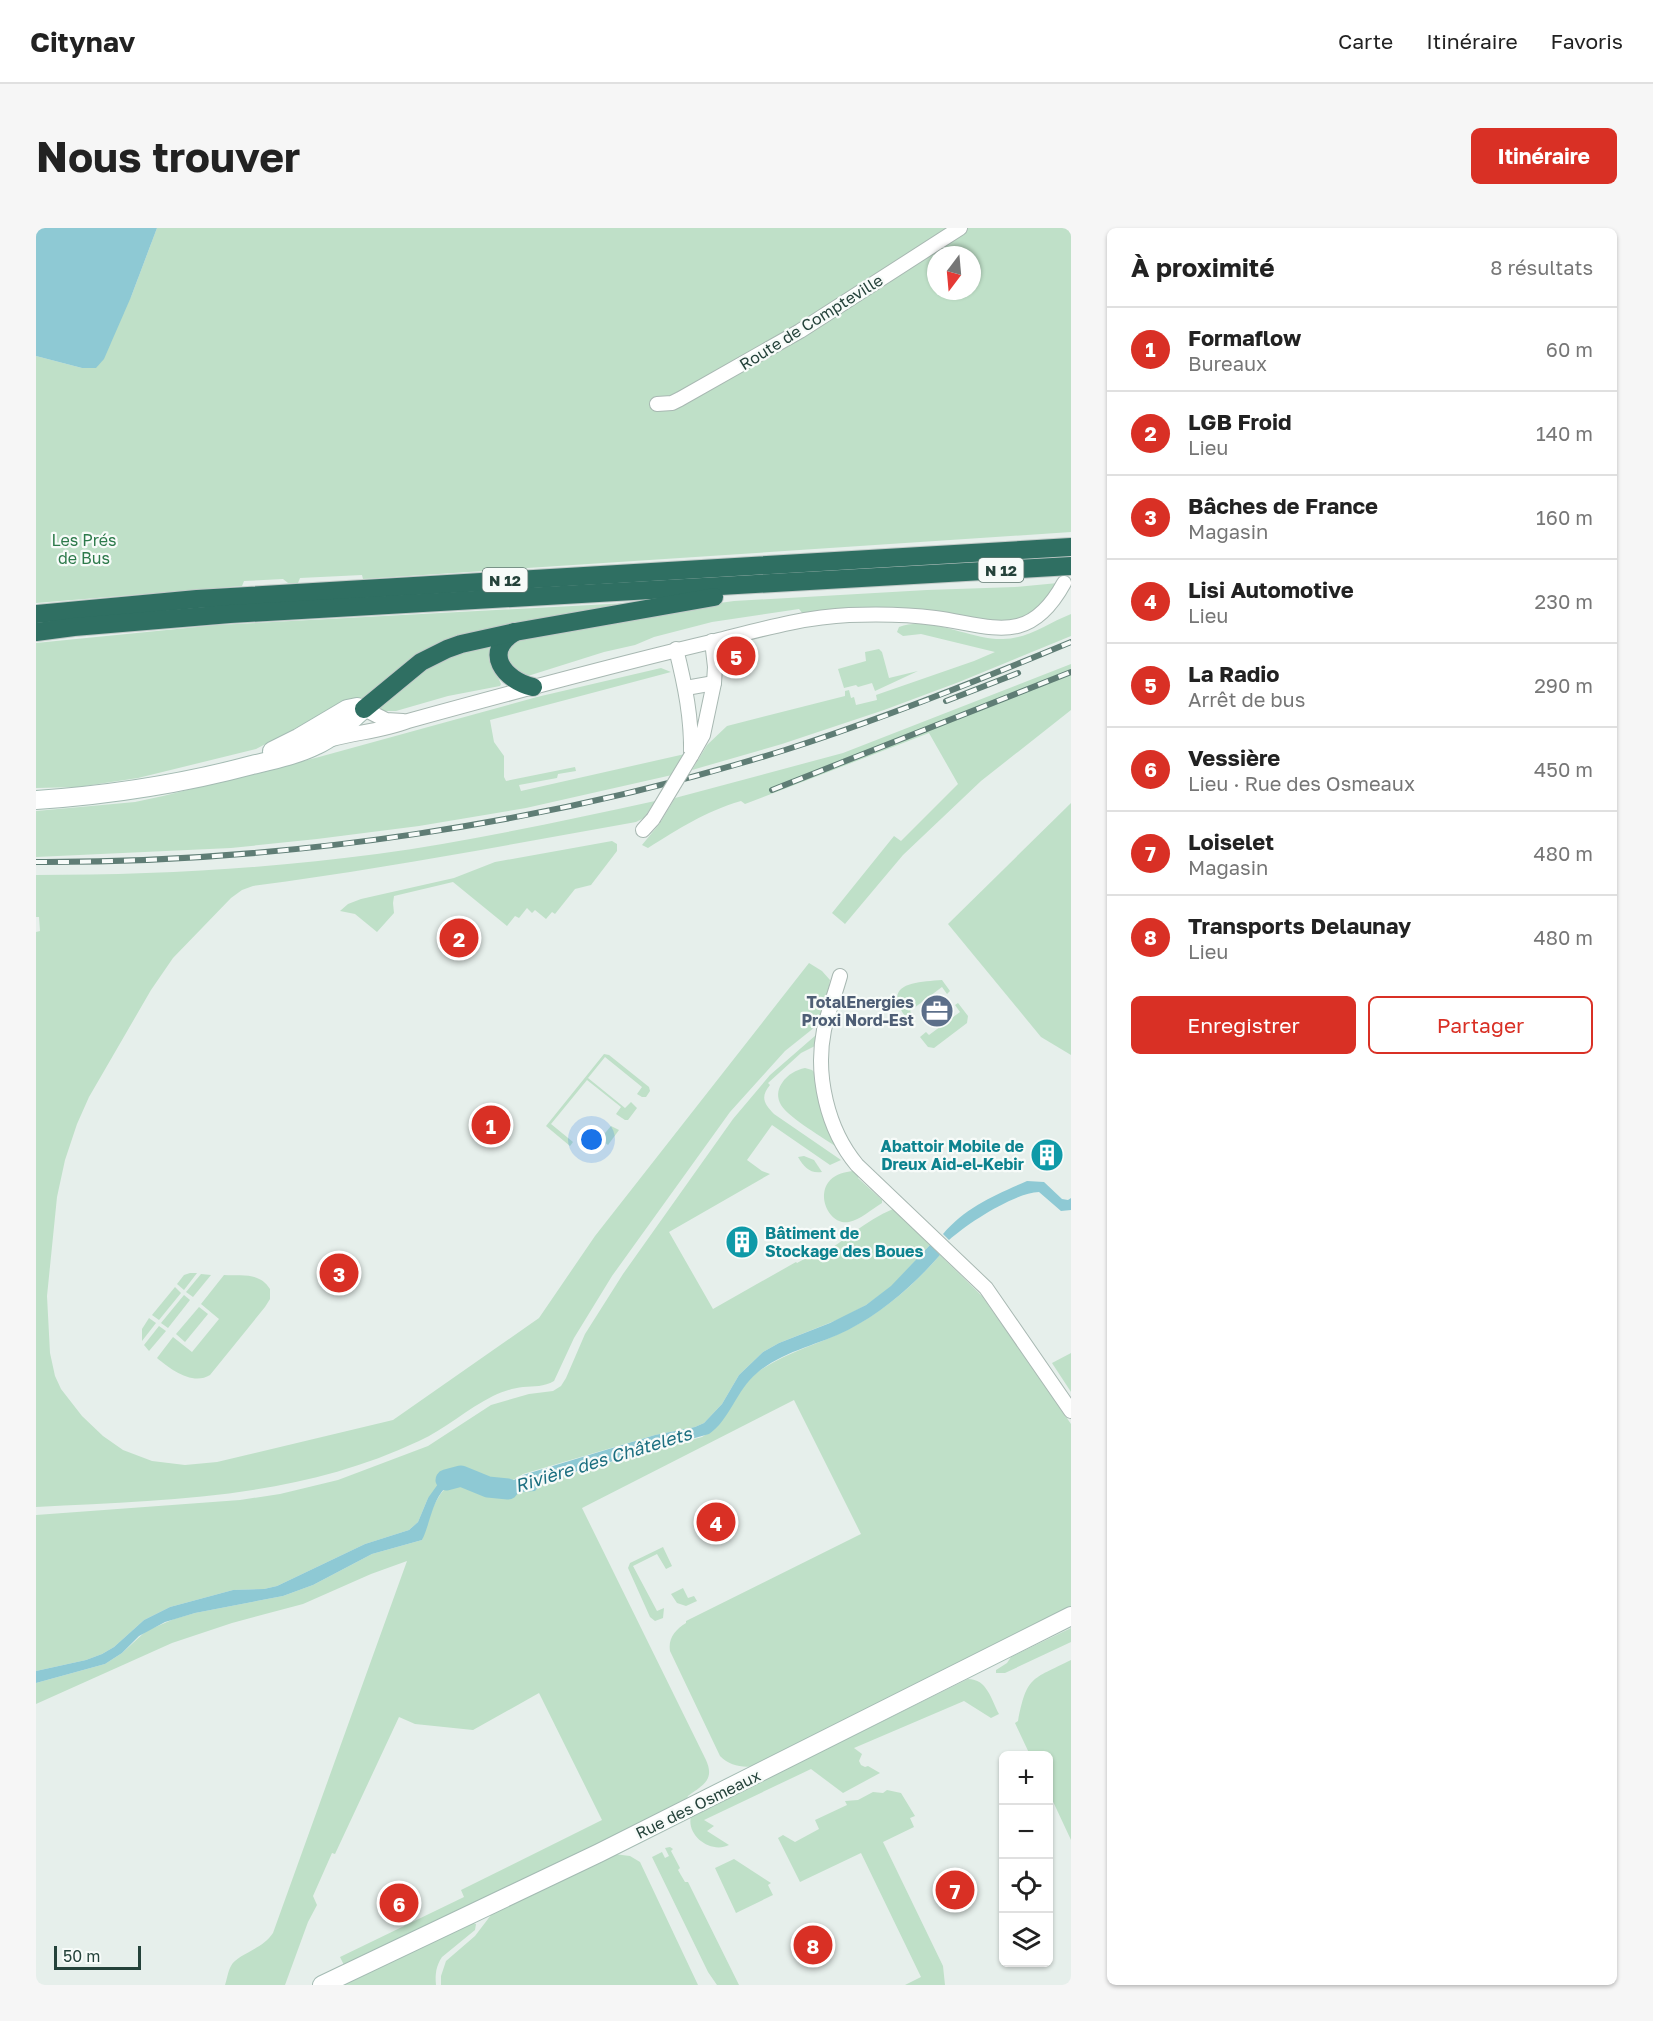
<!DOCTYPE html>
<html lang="fr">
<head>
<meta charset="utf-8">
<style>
	body { margin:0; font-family:"Golos Text",sans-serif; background:#f6f6f6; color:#222 }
	.controls { position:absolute; right:18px; bottom:18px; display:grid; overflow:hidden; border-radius:9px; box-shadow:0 2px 4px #0004 }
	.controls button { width:54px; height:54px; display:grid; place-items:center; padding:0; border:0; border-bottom:2px solid #e0e0e0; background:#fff; color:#222; font:30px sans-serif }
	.compass { position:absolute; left:891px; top:18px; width:54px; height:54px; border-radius:50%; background:#fff; box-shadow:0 2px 4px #0004; rotate:196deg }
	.scale { position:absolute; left:18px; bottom:15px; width:87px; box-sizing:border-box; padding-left:6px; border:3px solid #24423a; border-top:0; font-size:16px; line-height:21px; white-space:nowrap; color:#24423a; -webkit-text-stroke:4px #f7fbf9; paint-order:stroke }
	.you { position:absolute; left:556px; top:912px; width:21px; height:21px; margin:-15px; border:4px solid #fff; border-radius:50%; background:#1a73e8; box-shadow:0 0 0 9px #1a73e833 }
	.badge { display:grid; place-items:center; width:39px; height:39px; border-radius:50%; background:#d93025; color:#fff; font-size:20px; font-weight:700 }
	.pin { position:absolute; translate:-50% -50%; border:3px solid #fff; box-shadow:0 2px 6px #0006 }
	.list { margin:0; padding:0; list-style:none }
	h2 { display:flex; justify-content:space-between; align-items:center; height:78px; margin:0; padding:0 24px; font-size:26px }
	h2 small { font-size:20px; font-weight:400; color:#767676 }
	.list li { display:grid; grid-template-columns:39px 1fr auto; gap:18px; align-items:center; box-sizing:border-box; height:84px; padding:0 24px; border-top:2px solid #e0e0e0 }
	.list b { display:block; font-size:22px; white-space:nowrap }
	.list p { margin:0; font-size:20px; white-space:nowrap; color:#767676 }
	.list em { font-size:20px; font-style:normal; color:#767676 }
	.actions { display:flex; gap:12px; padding:18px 24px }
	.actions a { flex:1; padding:14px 0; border:2px solid #d93025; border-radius:9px; text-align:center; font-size:21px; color:#d93025 }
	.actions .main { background:#d93025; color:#fff }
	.icon { flex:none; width:33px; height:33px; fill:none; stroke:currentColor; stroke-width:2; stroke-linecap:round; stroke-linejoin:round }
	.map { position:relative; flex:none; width:1035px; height:1757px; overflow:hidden; border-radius:9px }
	header { display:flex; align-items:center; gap:36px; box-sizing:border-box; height:84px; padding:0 30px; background:#fff; border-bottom:2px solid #e0e0e0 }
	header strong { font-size:28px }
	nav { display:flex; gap:33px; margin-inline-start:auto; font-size:21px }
	.intro { display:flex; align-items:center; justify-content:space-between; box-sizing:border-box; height:144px; padding:0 36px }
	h1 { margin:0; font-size:42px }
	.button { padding:15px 27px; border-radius:9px; background:#d93025; color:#fff; font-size:21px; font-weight:700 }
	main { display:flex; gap:36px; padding:0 36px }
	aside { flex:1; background:#fff; border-radius:9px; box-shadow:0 2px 4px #0004 }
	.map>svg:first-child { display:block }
</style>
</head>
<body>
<header>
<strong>Citynav</strong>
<nav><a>Carte</a><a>Itinéraire</a><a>Favoris</a></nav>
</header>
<div class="intro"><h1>Nous trouver</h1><a class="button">Itinéraire</a></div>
<main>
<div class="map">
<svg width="1035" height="1757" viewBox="0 0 1035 1757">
	<rect width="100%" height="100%" fill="#e6efeb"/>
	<g fill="#bfe0c8" fill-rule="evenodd">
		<path d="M121,0h914v304l-708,47 -1,-4 -62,3 -2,5h-10l-5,-4 -39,2 -2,5 -206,17v-247l46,12 49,-71zM900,27h36v36h-36z"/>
		<path d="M1022,355l-13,22 -28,16 -214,-7 -4,-5 -87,13 -58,15 -19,8 -31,7 -73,23h-9l-15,-15 1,-10 8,-11 189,-34 29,-4 193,-11 88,-3z"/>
		<path d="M592,375l2,1 -154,29 -112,68 -25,2 -41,24 -42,22 -118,29 -60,9 -42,1v-145l181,-18z"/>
		<path d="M1035,386v22l-112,46 -75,28 -102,34 -90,26 15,-25 20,-19 118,-30v-5l4,-1 2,8 3,-1 2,8 21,-5 -1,-5 98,-34 21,-9 -74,-18 -18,2 -6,-4 2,-5c30,-12 70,12 102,12 25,1 47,-16 70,-25z"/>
		<path d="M455,418l6,29 4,9 -1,2 -52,10 -52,15h-13l-6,-5c24,-18 49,-41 78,-51 12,-4 24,-6 36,-9z"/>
		<path d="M843,421l3,3 7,26 29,-7 -43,20 -3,-8 -14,4 -2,-2 -12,3 -6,-19 28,-8 -1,-9z"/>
		<path d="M1035,436v46l-90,71 -78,74 -58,69 -13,-11 62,-77 7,5 57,-57 -29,-51 -184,71 -4,-3c-37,11 -61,27 -93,47l-6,-3 18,-22 15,-25 168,-45z"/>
		<path d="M625,440l10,4 -181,48 4,22 10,14v21l2,4 69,-14 1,4 -18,3 -1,4 -38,7 2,6 164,-37 -13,21 -146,33 -107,18 -102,13 -86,9 -195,9v-46l99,-9 28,-6 156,-39 218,-60z"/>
		<path d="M619,573l-11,17 -8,4c-128,23 -255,47 -383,64l-11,4 -11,8 -58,60 -22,32 -62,107 -12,27 -12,36 -8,37 -10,99 3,57 5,23 6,13 21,27 21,20 20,14 29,11 33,4 32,-3 176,-42 146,-102 56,-82 214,-273 13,8 8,9 -2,14 -8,29 -35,28 -55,61 -118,164 -38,62 -20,43c-10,6 -20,5 -31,6 -10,1 -22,5 -30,9 -26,13 -48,33 -74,45 -123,58 -250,59 -383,66v-575l4,-1 -1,-14h-3v-42c114,0 229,-6 341,-21 94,-13 186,-33 278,-53z"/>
		<path d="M1035,575v252l-30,-18 -93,-113z"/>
		<path d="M576,613l5,3v7l-26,34 -16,4 -20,25 -3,-2 -6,7 -11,-9 -3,3 -5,-5 -8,10 -4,-2 -8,10 -54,-44 -59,14 -1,7 1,10 -17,19 -22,-18 -15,-3 8,-7 13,-5 93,-21 41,-16z"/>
		<path d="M906,752l8,11 -3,3 -5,-7 -32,24 3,4 -6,4c-27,-36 8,-37 35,-39z"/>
		<path d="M922,775l10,13 -1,7 -33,25 -6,-1 -8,-10 6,-5 3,3 31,-23 -5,-7z"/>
		<path d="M780,807l2,1 -1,9 -16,8 -33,30 2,2c-10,12 -6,19 4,29l67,46 -11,5 -58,-40 -25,35 15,11 8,3 -101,58 44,77 83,-47 1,1 18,-10 3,4c26,-16 47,-36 75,-48l37,36 -39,42 -25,18 -24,13 -63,25 -16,9 -24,23 -17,29 -18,19 -9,4 -40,8 -132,39c-20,13 -27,13 -49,4l-3,-9 -43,29 -10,24 -9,8 -44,14 -88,42 -13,3 -31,1 -63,17 -26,13 -30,27 -12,7 -16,6 -50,11v-156l204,-15 40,-6 58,-14 90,-34 63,-41 38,-11 24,-3 8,-5 5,-8 19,-44 38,-60 110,-155 37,-44z"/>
		<path d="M568,826l5,1 40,32 1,4 -4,6h-4l-5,-3 5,-7 -37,-30 -17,21 37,30 6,-6 6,6 -9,12h-3l-9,-6 5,-7 -34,-27 -36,44 22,18 -3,4 -24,-20z"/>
		<path d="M769,840l7,2 4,4 22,74c-14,-10 -49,-30 -57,-43 -4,-7 -4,-15 1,-22 6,-9 14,-13 23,-15z"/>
		<path d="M575,898l8,4 -11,15 -8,-6z"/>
		<path d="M768,928l10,4 8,12c-12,2 -18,-5 -24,-15z"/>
		<path d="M819,943l5,4 -2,3 24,22v3c-10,6 -22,17 -33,19 -25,5 -43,-49 6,-51z"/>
		<path d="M904,1027l42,41 89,128v188l-315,154c-14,2 -26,0 -36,-10l-50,-105c-2,-13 5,-21 16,-28v-2l175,-87 -67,-134 -212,108 124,252c9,20 -3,25 -18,36l-1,3 -47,23 -8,7 -287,138 -5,-10 124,-60 -3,-7 141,-70 -63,-127 -66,37 -58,-6 -16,-7 -64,137 -3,-1 -19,43 4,9 -9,17 -23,63h-60c2,-6 3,-14 6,-19 6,-12 31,-16 42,-33l134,-372 -36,13 -68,30 -71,19 -60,20 -136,61v-21l69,-19 17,-11 24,-22 28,-12 21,-6 88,-17 30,-11 59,-31 50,-14c7,-24 21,-77 55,-50l57,1 9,-10 159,-44c6,-4 14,-8 18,-14 13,-17 21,-39 39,-52 28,-19 58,-26 88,-41 35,-17 68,-46 93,-75z"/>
		<path d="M154,1045h7l-13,17 -7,-6 7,-9z"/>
		<path d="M165,1046l10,1 -18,22 -7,-5z"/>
		<path d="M188,1047c17,1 36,-3 46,14v10l-5,8 -55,68c-17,11 -40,-6 -53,-17l16,-21 19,15 27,-33 -18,-15z"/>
		<path d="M139,1059l6,6 -22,27 -7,-5z"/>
		<path d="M148,1067l6,5 -22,28 -7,-5z"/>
		<path d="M163,1079l9,7 -23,28 -9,-8z"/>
		<path d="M113,1090l7,5 -14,18v-12z"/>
		<path d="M123,1098l7,5 -17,20 -5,-6z"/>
		<path d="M1035,1125v39l-19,-29z"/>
		<path d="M627,1319l9,19 -6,3 -9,-15 -24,12 24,45 7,-3 -1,10 -8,3 -5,-4 -22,-49 2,-5z"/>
		<path d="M647,1360l5,10 6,-2 3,5 -11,5 -9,-3 -6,-9z"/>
		<path d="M1035,1400v14l-66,31h-9v-3l11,-7 4,-6z"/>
		<path d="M1035,1432v180l-22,-47 -1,-37 -18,-1 -15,-32 3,-2c9,-45 13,-41 53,-61z"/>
		<path d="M932,1451c19,0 23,20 31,35l-8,4 -27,-17 -110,47 8,6 -3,7 2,4 4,2 3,-1 12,7 -37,20 -32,-24 -107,51 10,6 -7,5 22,14c-18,9 -43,-9 -38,-29z"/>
		<path d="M851,1562l14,3 14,23 -5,2 4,9 -31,15 60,124 2,19h-40l16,-8 -60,-124 -61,29 -22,-44 5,-3 12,7 24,-13 -4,-9 32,-15 -2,-4 13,-1 15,-8 10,1z"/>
		<path d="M634,1619l3,2 -2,2 9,17 -2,2 7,12h3l51,103h-22l-9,-13 -56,-115 10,-5 3,6 4,-2 -4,-8z"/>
		<path d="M578,1626l16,2 10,6 58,123h-257v-9l5,-15 29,-25 16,-21 28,-16z"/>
		<path d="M698,1631l37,24 -3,2 5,10 -37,18 -21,-45z"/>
		<path d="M437,1695l3,1 -1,6 -33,27c-6,9 -7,17 -6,28h-102z"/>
	</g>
	<g fill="#8ec9d4">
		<path d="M0,0h121l-26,69 -27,62 -8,9h-14l-46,-12z"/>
		<path d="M991,953l17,1 18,17 6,1 3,-2v12l-10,1 -22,-19c-25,1 -71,31 -90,48l-6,-6c23,-27 52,-39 84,-53z"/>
		<path d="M894,1017l10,10c-26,30 -57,57 -92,75 -30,15 -65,21 -91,43 -20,16 -28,48 -48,61l-166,47 -8,10 -39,3 -19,-4 5,-8c17,5 26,2 41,-7l132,-40 40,-8 9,-4 18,-19 17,-29 24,-23 16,-9 51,-20 36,-18 25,-19z"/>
		<path d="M435,1241l3,9 -4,6c-36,-10 -37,35 -48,56l-50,14 -59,31 -30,11 -88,17 -30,9 -26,14 -17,17 -17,11 -69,19v-12l50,-11 16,-6 12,-7 30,-27 26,-13 63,-17 31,-1 13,-3 88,-42 44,-14 9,-8 10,-24 20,-28z"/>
	</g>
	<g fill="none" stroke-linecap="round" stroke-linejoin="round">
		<path stroke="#8ec9d4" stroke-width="21" d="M410,1252l15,-4 27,11 20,2"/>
		<defs>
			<g id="street">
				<path d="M621,176l15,-1 8,-4 120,-68 160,-103"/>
				<path d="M640,421c9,36 16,70 15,107l12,-21 11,-52 1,-16 -3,-26"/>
				<path d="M650,460l28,-5"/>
				<path d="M328,481l22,11 17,1"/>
				<path d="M296,511c25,-7 51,-8 76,-18 102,-28 204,-56 307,-80 44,-11 88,-24 134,-26 28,-1 57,-1 86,3 58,8 94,29 129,-35"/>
				<path d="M607,602l10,-11"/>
				<path d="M804,748c-5,18 -12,36 -16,54 -9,45 3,99 33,135l129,123 85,123"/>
			</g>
			<g id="secondary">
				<path d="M236,523l26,-13 49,-29 10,-2 7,2"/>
				<path d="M0,572c73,-5 145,-16 216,-35 21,-5 45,-10 65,-20 18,-8 32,-23 47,-36"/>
				<path d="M286,1757l277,-132 472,-237"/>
			</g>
			<g id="highway">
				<path d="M0,386l161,-15 874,-52"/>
				<path d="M0,404l38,-5 156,-13 841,-48"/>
				<path d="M479,404c-33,20 -11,48 18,55"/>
				<path d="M328,481l57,-47 26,-13 14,-5 54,-12 199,-35"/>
			</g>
		</defs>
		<use href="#street" stroke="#a8b8b2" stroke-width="16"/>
		<use href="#secondary" stroke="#a4bbb3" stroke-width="20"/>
		<use href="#highway" stroke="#c2cac8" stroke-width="20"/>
		<use href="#street" stroke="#fff" stroke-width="14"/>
		<use href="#secondary" stroke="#fff" stroke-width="18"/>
		<use href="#highway" stroke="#2f6f62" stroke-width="18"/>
		<defs>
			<g id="rail">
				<path d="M910,473l72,-28"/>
				<path d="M736,562l299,-118"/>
				<path d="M0,634c249,1 512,-38 749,-112 97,-31 192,-69 286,-108"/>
			</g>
		</defs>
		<use href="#rail" stroke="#5f7d75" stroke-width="6"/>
		<use href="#rail" stroke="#f7fbf9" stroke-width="4" stroke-dasharray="11" stroke-linecap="butt"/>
		<defs>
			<path id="street-bridge" d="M617,591l38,-63"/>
		</defs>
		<use href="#street-bridge" stroke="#a8b8b2" stroke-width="16" stroke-linecap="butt"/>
		<use href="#street-bridge" stroke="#fff" stroke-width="14"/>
	</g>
	<defs>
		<symbol id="office-disc" viewBox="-11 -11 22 22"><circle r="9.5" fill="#5c6f8a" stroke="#f7fbf9"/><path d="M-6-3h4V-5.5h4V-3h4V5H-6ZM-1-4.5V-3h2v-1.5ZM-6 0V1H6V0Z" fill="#fff"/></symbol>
		<symbol id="building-disc" viewBox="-11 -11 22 22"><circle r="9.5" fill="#0f9aa8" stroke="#f7fbf9"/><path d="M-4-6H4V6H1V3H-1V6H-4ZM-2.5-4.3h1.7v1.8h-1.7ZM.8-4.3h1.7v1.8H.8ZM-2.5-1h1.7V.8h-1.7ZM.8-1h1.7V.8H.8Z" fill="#fff"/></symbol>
	</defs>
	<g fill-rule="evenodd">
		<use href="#office-disc" x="882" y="764" width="38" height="38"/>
		<use href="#building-disc" x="992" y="908" width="38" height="38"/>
		<use href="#building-disc" x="687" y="995" width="38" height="38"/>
	</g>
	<g text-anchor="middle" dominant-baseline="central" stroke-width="4.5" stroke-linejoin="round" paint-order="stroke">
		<g fill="#f7fbf9" stroke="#637a73" stroke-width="1.5">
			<rect x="942.5" y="330" width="45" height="24" rx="4.5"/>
			<rect x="446.5" y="340" width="45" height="24" rx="4.5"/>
		</g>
		<g font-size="15" font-weight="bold" fill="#24423a">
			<text x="965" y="342">N 12</text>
			<text x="469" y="352">N 12</text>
		</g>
		<g font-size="16" fill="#24423a" stroke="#f7fbf9">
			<text transform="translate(775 94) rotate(-32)">Route de Compteville</text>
			<text transform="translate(662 1576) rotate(-26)">Rue des Osmeaux</text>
		</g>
		<g font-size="16" fill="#2d7a4b" stroke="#f7fbf9">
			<text x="48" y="312">Les Prés<tspan x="48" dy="18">de Bus</tspan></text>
		</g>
		<g font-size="16" font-weight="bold" fill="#4e5e75" stroke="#f7fbf9" text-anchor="end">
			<text x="878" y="774">TotalEnergies<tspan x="878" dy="18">Proxi Nord-Est</tspan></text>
		</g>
		<g font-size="16" font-weight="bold" fill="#0d838f" stroke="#f7fbf9" text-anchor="end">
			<text x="988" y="918">Abattoir Mobile de<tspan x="988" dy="18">Dreux Aid-el-Kebir</tspan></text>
			<text x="729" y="1005" text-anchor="start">Bâtiment de<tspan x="729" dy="18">Stockage des Boues</tspan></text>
		</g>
		<g font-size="18" font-style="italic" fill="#1c6f80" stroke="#f7fbf9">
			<text transform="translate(567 1231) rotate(-17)">Rivière des Châtelets</text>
		</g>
	</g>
</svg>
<div class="controls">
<button>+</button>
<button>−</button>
<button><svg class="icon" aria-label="locate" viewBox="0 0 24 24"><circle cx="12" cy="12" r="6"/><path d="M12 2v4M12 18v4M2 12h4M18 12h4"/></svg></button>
<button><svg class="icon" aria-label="layers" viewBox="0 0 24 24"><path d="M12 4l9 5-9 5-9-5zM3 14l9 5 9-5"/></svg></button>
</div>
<svg class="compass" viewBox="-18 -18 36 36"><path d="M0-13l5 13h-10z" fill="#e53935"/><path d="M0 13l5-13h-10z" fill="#767676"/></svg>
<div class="scale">50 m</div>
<div class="you"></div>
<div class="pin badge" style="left:455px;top:897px">1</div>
<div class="pin badge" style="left:423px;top:710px">2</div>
<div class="pin badge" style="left:303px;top:1045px">3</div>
<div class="pin badge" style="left:680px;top:1294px">4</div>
<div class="pin badge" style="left:700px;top:428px">5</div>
<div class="pin badge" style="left:363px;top:1675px">6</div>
<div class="pin badge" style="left:919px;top:1662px">7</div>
<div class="pin badge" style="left:777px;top:1717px">8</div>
</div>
<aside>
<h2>À proximité<small>8 résultats</small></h2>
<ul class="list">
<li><span class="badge">1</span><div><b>Formaflow</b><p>Bureaux</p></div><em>60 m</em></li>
<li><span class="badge">2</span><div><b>LGB Froid</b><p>Lieu</p></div><em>140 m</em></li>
<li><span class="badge">3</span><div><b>Bâches de France</b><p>Magasin</p></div><em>160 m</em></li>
<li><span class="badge">4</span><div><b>Lisi Automotive</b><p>Lieu</p></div><em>230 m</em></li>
<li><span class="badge">5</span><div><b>La Radio</b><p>Arrêt de bus</p></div><em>290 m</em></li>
<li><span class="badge">6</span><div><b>Vessière</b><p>Lieu · Rue des Osmeaux</p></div><em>450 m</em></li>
<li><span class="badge">7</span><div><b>Loiselet</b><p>Magasin</p></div><em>480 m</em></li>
<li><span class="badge">8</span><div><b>Transports Delaunay</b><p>Lieu</p></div><em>480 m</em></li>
</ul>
<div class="actions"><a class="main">Enregistrer</a><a>Partager</a></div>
</aside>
</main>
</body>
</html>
